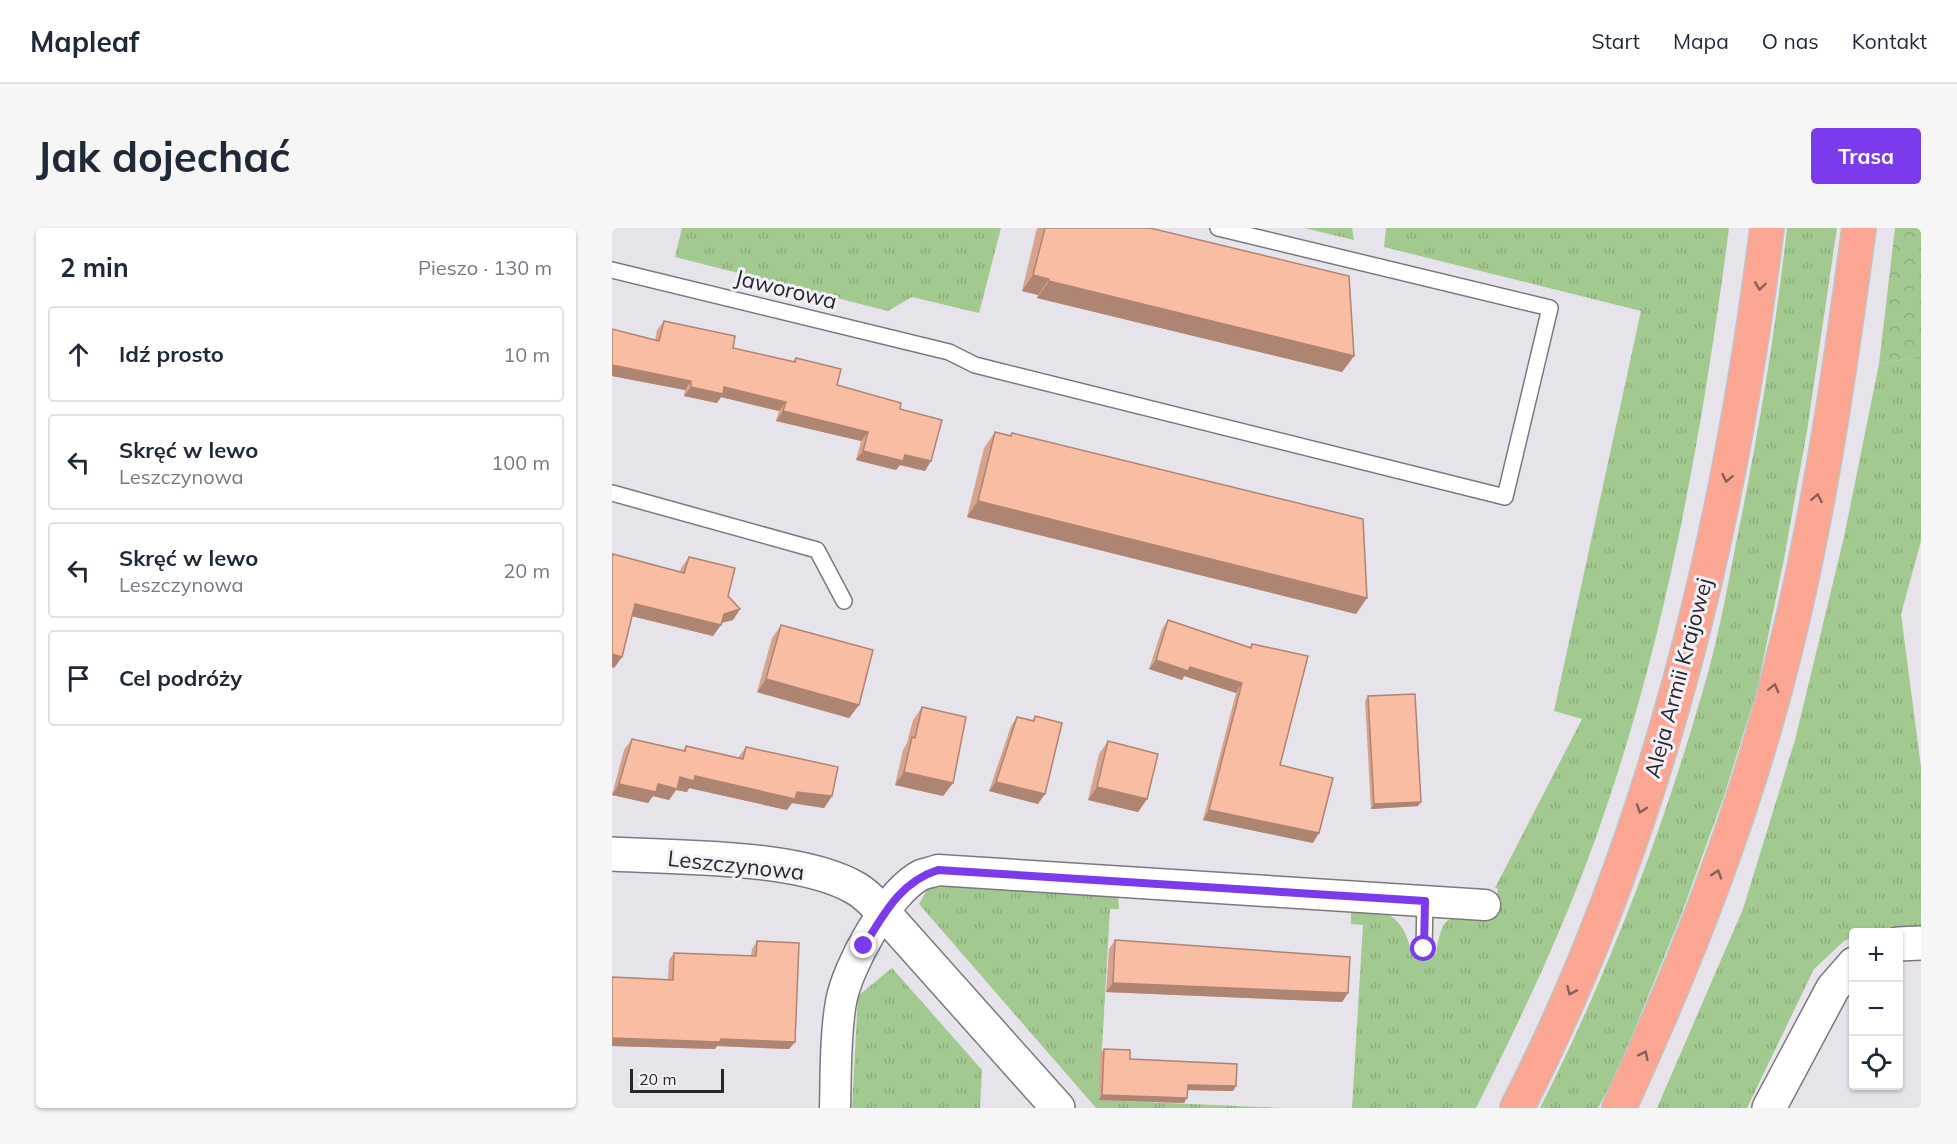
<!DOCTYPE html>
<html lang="pl">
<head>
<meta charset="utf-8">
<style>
	body { margin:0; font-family:Mulish,sans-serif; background:#f6f6f7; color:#1f2937 }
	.controls { position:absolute; right:18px; bottom:18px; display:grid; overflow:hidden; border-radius:6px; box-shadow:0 2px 4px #0004 }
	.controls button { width:54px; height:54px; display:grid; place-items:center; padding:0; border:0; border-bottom:2px solid #e0e1e3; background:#fff; color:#1f2937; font:30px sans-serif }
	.scale { position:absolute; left:18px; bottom:15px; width:94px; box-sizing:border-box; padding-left:6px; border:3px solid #282629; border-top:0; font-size:16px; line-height:21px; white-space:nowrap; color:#282629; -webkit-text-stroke:4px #f4f0f8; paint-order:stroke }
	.stop { position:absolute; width:18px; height:18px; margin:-14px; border:4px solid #7c3aed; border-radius:50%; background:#fff }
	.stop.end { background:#7c3aed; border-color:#fff; box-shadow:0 2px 6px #0008 }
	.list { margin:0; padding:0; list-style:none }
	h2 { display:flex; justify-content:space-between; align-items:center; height:78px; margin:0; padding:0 24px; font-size:26px }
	h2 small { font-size:20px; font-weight:400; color:#747a83 }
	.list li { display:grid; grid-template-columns:39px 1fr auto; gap:18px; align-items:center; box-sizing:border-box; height:96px; margin:0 12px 12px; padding:0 12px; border:2px solid #e0e1e3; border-radius:6px }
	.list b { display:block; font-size:22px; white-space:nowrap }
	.list p { margin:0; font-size:20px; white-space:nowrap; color:#747a83 }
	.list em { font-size:20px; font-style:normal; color:#747a83 }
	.icon { flex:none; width:33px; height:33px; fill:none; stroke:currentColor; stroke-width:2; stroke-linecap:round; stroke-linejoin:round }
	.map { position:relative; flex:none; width:1309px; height:880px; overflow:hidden; border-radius:6px }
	header { display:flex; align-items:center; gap:36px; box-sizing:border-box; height:84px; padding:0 30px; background:#fff; border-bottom:2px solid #e0e1e3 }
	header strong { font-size:28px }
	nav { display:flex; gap:33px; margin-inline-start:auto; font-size:21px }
	.intro { display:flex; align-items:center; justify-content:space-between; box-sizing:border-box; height:144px; padding:0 36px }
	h1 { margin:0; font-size:42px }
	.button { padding:15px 27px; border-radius:6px; background:#7c3aed; color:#fff; font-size:21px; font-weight:700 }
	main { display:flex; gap:36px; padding:0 36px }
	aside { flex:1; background:#fff; border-radius:6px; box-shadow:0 2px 4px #0004 }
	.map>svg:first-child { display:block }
</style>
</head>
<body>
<header>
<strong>Mapleaf</strong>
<nav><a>Start</a><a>Mapa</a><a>O nas</a><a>Kontakt</a></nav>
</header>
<div class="intro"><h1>Jak dojechać</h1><a class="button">Trasa</a></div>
<main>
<aside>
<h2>2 min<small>Pieszo · 130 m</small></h2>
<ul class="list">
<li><svg class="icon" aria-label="ahead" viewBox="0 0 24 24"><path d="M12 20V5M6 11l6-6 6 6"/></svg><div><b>Idź prosto</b></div><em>10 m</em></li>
<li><svg class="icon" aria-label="left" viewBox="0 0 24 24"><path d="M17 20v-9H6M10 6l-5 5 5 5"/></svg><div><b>Skręć w lewo</b><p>Leszczynowa</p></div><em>100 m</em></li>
<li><svg class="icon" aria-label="left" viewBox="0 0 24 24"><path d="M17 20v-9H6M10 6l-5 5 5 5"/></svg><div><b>Skręć w lewo</b><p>Leszczynowa</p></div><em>20 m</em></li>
<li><svg class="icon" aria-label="arrive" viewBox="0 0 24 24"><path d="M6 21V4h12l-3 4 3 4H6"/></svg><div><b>Cel podróży</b></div></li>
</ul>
</aside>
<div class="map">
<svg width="1309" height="880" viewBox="0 0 1309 880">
	<defs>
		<pattern id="grass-tufts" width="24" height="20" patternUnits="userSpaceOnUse" patternTransform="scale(1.5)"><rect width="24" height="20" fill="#a2c990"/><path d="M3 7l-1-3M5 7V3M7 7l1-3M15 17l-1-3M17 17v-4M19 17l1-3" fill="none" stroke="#8cac7c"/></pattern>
		<pattern id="forest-crowns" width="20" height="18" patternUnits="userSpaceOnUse" patternTransform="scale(1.5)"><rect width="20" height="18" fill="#a2c990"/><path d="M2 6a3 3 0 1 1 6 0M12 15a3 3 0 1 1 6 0" fill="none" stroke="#8cac7c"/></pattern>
	</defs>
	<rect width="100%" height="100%" fill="#e7e3ea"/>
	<g fill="url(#grass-tufts)">
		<path d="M70,0h319l-22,85 -67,-16 -24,14 -213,-54z"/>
		<path d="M692,0h48l2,12z"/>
		<path d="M774,0h343c-27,207 -63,413 -133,609 -33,93 -76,183 -120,271h-124l11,-183 -12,-1v-12c6,-4 12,-2 19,-2 28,2 36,20 42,44h24c7,-47 16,-37 57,-34l5,-31 -3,-1 87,-169 -28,-8 87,-400 -257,-64z"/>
		<path d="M1175,0h50l-30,203 -23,128 -27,131 -33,106 -44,122 -62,152 -20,38h-58c71,-140 127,-288 169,-439 11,-41 19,-84 27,-126 22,-105 39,-209 51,-315z"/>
		<path d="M1309,128v185l-20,73 20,153v162l-67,3 -1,5 -9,4 -30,28 -67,139h-90l86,-199 52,-169 49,-203 35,-173z"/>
		<path d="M331,656l175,12 1,13h-9l-11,191 184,8h-187l-177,-204 8,-14z"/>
		<path d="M280,740l90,102 -2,38h-128l6,-112z"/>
	</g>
	<path fill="url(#forest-crowns)" d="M1283,0h26v128l-42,8z"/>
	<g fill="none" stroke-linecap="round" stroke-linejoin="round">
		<defs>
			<g id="service">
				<path d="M0,42l337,82 26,13 530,132 45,-189 -332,-80"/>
				<path d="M0,265l205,57 27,51"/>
				<path d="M812,721l1,-48"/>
			</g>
			<path id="minor" d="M223,880c1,-35 0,-72 6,-106 6,-35 47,-110 80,-127 5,-2 12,-3 17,-5l547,35"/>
			<g id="tertiary">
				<path d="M0,626c66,4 189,1 245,35 10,6 19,16 27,24l174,195"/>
				<path d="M1286,716l23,-1"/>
				<path d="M1157,880l64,-120 21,-24"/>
			</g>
			<g id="primary">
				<path d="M905,880c140,-273 212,-577 250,-880"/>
				<path d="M1007,880c55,-119 104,-239 141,-365 50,-167 76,-342 99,-515"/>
			</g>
		</defs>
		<use href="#service" stroke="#7c787e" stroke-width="18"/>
		<use href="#minor" stroke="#7c787e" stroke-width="33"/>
		<use href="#tertiary" stroke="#7c787e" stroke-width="36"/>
		<use href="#primary" stroke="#c3c2c3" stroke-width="36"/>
		<use href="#service" stroke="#fff" stroke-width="15"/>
		<use href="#minor" stroke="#fff" stroke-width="30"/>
		<use href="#tertiary" stroke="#fff" stroke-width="33"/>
		<use href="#primary" stroke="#fba693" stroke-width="33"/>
	</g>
	<g fill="#d6a38c">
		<path d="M425,0h113l204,128 -12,16 -305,-74 1,-3 -16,-4z"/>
		<path d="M52,93l69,27 60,14 3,-4 41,27 63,24 25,62 -25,-6 -4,5 -40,-10 5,-19 -85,-20 3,-10 -58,-14 -4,6 -33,-7 1,-6 -73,-14v-47l43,11 2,-10z"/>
		<path d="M383,204l15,3 2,-2 344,181 -389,-97 17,-69z"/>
		<path d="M1,326l67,18 1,-4 8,-11 51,52 -7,11 -12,3 -8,13 -81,-20 -10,41 -8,11 -2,-1v-111z"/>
		<path d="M556,392l82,27 2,-3 28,121 33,78 -110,-23 33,-127 -52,-17 -2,4 -33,-11 13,-40z"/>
		<path d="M169,397l78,80 -10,13 -92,-26 15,-54z"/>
		<path d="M756,468l53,106 -3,4 -47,3 -6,-108z"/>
		<path d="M310,479l31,76 -10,13 -48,-11 8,-35 4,-7 6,-23z"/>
		<path d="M423,488l3,88 -49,-13 22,-65 6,-9 15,4z"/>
		<path d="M20,511l51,12 3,-5 52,12 8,-11 86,49 -8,12 -32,-5 -5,7 -98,-22 -2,4 -11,-2 -7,10 -16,-4 -5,7 -36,-8 12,-45z"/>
		<path d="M496,513l39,58 -9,13 -50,-12 11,-46z"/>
		<path d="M503,712l233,53 -6,9 -236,-10 3,-43z"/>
		<path d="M145,713l38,101 -6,7 -72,-3 -2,3 -103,-3v-69l56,2 1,-19 5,-7 77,3 1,-7z"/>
		<path d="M492,821l26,10 103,32 -45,-1 -4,13 -85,-3 1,-46z"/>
	</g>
	<g fill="#ae8472">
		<path d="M421,47l16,4 -11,16 -16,-4z"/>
		<path d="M437,53l305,75 -12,16 -305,-74z"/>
		<path d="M0,137l79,16 -6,9 -73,-14z"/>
		<path d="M79,159h33l62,15 -7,9 -58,-14 -4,6 -33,-7z"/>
		<path d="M171,183l85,21 -7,9 -85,-20z"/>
		<path d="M251,223l42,4 26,6 -6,10 -25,-6 -4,5 -40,-10z"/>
		<path d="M366,273l389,97 -11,16 -389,-97z"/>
		<path d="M23,376l89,10 16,-5 -7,11 -16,4 4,1 -8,11 -86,-21z"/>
		<path d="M0,426l10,3 -8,11 -2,-1z"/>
		<path d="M544,432l34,7 52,16 -6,10 -52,-17 -2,4 -33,-11z"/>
		<path d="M154,451l93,26 -10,13 -92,-26z"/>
		<path d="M292,544l49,11 -10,13 -48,-11z"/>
		<path d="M83,548l102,16 35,4 -8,12 -32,-5 -5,7 -98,-22 -2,4 -11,-2 -7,10 -16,-4 -5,7 -36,-8 7,-11h39l22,-7z"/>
		<path d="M384,554l49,12 -7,10 -49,-13z"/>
		<path d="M485,559l50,12 -9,13 -50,-12z"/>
		<path d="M809,574l-3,4 -47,3 3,-5z"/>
		<path d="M597,582l110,23 -6,10 -110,-23z"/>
		<path d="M501,755l235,10 -6,9 -236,-10z"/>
		<path d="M0,810l109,1 74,3 -6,7 -72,-3 -2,3 -103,-3z"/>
		<path d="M576,857l48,1 -3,5 -48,-1z"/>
		<path d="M490,867l85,3 -3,5 -85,-3z"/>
	</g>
	<g fill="#f9bda3" stroke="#ae8472" stroke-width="1.5">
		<path d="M433,0h105l199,48 5,80 -305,-75v-2l-16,-4z"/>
		<path d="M52,93l71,15 -2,12 62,14 1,-4 45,11 -4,16 64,18 -1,6 42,11 -11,41 -26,-6 -2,6 -40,-10 5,-19 -85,-21 3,-9 -62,-15 -1,7 -32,-7v-6l-79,-16v-36l47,12z"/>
		<path d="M383,204l16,4 1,-3 351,86 4,79 -389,-97z"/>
		<path d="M1,326l71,19 5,-16 46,11 -7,28 12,13 -16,5 -3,11 -86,-21 -13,53 -10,-3v-96z"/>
		<path d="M556,392l83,28 1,-4 56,12 -28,109 53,13 -14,55 -110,-23 33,-127 -52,-16 -2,4 -32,-11z"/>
		<path d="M169,397l92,25 -14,55 -93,-26z"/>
		<path d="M803,466l6,108 -47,2 -6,-108z"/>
		<path d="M310,479l44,10 -13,66 -49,-11 8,-35 3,1z"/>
		<path d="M423,488l27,7 -17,71 -49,-12 21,-65 17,4z"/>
		<path d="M20,511l53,12 1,-5 57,13 3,-12 92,20 -6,29 -35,-4 -2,7 -100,-23 -1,5 -14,-4 -3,12 -19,-5 -2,8 -37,-8z"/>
		<path d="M496,513l50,13 -11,45 -50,-12z"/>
		<path d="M503,712l235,17 -2,36 -235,-10z"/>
		<path d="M145,713l42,2 -4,99 -74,-3 -1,3 -108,-4v-61l61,3 1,-27 82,3z"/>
		<path d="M492,821l26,1v9l107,5 -1,22 -48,-1 -1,13 -85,-3z"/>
	</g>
	<defs><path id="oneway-chevron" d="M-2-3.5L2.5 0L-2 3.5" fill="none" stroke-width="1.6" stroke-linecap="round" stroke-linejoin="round" transform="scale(1.5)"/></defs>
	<g stroke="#876059">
		<use href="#oneway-chevron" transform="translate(1148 58) rotate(98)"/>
		<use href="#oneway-chevron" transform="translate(1115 250) rotate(102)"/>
		<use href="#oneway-chevron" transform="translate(1205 270) rotate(-79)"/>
		<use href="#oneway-chevron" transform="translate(1162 460) rotate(-76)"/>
		<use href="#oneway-chevron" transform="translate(1029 581) rotate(109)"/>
		<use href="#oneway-chevron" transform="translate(1105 646) rotate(-72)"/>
		<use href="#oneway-chevron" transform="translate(959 763) rotate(114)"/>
		<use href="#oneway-chevron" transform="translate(1032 827) rotate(-65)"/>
	</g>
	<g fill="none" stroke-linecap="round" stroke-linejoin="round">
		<path stroke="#7c3aed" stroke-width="8" d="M252,718c20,-32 36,-64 74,-76l487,31 -1,48"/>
	</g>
	<g text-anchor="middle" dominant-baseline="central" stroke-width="6" stroke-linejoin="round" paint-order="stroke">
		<g font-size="22" fill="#282629" stroke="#f4f0f8">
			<text transform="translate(174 61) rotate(14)">Jaworowa</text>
			<text transform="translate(1066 450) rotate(-75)">Aleja Armii Krajowej</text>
			<text transform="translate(124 637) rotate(6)">Leszczynowa</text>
		</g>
	</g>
</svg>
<div class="controls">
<button>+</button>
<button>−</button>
<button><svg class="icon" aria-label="locate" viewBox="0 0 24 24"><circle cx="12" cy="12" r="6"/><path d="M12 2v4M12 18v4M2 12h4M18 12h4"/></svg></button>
</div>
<div class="scale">20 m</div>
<div class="stop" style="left:812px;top:721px"></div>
<div class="stop end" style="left:252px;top:718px"></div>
</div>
</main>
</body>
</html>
